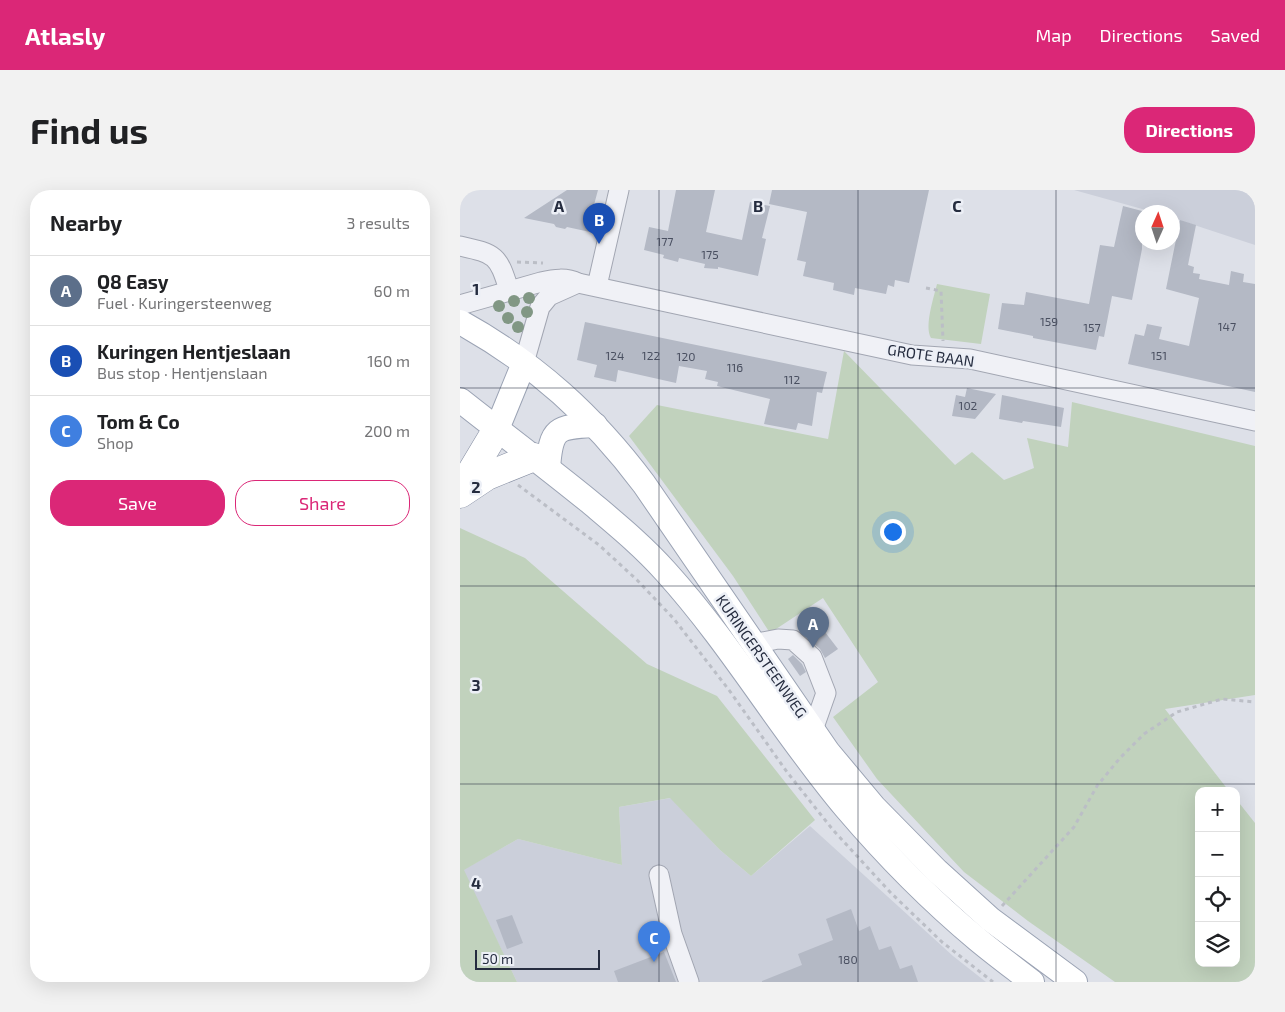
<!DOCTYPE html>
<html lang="en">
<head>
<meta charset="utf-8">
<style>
	body { margin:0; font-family:"Exo 2",sans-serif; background:#f2f2f2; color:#202124 }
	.controls { position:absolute; right:15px; bottom:15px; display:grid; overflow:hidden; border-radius:10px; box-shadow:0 5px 20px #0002 }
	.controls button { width:45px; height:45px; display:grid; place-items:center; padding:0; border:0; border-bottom:1px solid #e0e0e0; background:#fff; color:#202124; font:25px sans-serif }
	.compass { position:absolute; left:675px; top:15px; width:45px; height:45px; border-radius:50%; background:#fff; box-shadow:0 5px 20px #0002; rotate:3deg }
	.scale { position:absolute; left:15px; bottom:12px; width:125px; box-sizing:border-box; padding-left:5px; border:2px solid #252c3f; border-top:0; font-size:14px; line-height:18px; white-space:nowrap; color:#252c3f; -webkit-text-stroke:4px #eceff6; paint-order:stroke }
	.you { position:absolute; left:432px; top:341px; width:18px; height:18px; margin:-12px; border:4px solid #fff; border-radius:50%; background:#1a73e8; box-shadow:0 0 0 8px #1a73e833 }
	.badge { display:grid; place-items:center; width:32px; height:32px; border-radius:50%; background:#db2777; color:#fff; font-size:16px; font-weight:700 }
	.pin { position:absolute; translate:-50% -41px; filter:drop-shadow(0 1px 2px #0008) }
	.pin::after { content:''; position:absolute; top:26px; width:18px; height:15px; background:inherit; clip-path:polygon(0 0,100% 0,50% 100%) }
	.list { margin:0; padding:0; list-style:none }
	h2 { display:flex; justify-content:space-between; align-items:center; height:65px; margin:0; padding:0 20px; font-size:21px }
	h2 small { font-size:16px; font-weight:400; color:#757577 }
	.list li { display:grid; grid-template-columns:32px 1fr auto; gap:15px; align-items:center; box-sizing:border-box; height:70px; padding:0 20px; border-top:1px solid #e0e0e0 }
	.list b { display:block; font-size:19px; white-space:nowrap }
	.list p { margin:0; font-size:16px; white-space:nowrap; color:#757577 }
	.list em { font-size:16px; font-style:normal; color:#757577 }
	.actions { display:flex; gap:10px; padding:15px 20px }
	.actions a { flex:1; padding:11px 0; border:1px solid #db2777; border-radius:20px; text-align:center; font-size:18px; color:#db2777 }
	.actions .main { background:#db2777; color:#fff }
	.icon { flex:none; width:28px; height:28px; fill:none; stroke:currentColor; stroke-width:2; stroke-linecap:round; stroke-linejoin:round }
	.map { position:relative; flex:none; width:795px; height:792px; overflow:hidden; border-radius:20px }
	header { display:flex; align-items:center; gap:30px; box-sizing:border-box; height:70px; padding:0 25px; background:#db2777; color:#fff }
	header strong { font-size:24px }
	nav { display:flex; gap:28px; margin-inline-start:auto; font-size:18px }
	.intro { display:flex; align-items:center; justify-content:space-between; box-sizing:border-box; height:120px; padding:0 30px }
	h1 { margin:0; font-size:35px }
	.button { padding:12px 22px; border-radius:20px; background:#db2777; color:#fff; font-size:18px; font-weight:700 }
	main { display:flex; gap:30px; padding:0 30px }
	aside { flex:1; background:#fff; border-radius:20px; box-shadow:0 5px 20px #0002 }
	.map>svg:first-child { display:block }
</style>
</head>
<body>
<header>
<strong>Atlasly</strong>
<nav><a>Map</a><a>Directions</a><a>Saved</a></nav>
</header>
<div class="intro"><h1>Find us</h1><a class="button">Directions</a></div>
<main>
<aside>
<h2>Nearby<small>3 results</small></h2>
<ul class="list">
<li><span class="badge" style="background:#5c6f8a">A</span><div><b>Q8 Easy</b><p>Fuel · Kuringersteenweg</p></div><em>60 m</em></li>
<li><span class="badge" style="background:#1a4fb4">B</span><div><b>Kuringen Hentjeslaan</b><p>Bus stop · Hentjenslaan</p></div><em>160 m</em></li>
<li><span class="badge" style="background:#3f7fe0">C</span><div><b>Tom &amp; Co</b><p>Shop</p></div><em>200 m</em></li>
</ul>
<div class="actions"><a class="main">Save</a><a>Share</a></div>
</aside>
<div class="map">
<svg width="795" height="792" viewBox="0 0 795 792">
	<rect width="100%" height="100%" fill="#dde0e8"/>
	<g fill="#cbcfda">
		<path d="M614,0h181v55l-82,-27 -1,-6h-19z"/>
		<path d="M211,608l49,52 31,26 59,-50 143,130 33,26h-469l-54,-112 55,-31 104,26 -3,-58z"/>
	</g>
	<g fill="#c1d2bd">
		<path d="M477,94l53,10 -9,50 -50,-6c-7,-12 3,-41 6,-54z"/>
		<path d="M384,161l111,114 17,-13 32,28 30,-12 -7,-30 41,9 4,-45 183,44v249l-90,14 64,82h-30v172h37v-164l19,24v159h-140l-87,-61 -64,-49 -87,-93 -44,-62 45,-35 -55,-84 -53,35 -37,-57 -104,-140 28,-31 171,34z"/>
		<path d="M0,338l65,30 122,106 70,32 98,124 -64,56 -31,-26 -50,-52 -51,9 3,58 -104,-26 -54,31 53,112h-57z"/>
	</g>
	<g fill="#b4b9c5">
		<path d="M107,0h31l-7,26v2l2,1 -3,13 -23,-5 -2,2 -9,-2 -2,-3 -30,-6z"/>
		<path d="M216,0h39l-9,42 36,8 8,-38 20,4 -8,32 4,1 -8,37 -40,-9v2l-14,-1 1,-4 -26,-6 -1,4 -15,-4 1,-3 -20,-5 5,-23 19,4z"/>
		<path d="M312,0h157l-20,93 -14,-3 -1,7 -6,-2 -2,9 -31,-6 -1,7 -21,-5 1,-7 -31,-7 3,-14 -9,-2 10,-48 -38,-8z"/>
		<path d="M663,16l19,5v38l-10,51 -20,-4 -8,41 -5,-1 -3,14 -63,-12v-2l-35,-7 4,-26 22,2 2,-13 63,12 11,-59 14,2z"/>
		<path d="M720,30l16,5 -8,40 6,2 -1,6 7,1 -1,5 30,6 2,-14 13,3 -1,8 12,2v108l-127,-28 7,-30 9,2 3,-12 15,3 -3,12 30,7 10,-48 -33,-9z"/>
		<path d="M125,132l242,50 -5,21 -5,-1 -5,34 -14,-3 -2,7 -32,-6 6,-25 -53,-13 1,-4 -13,-3 2,-8 -28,-5 -3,17 -58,-13 -2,12 -22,-5 3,-12 -20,-5z"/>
		<path d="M507,198l29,6 -21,25 -23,-3 4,-21 9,2z"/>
		<path d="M542,205l62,13 -3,19 -38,-6 -1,2 -23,-4z"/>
		<path d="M365,442l13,17 -13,9 -5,-9 -8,-7z"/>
		<path d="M333,465l9,9 4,8 -6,4 -12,-17z"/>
		<path d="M391,719l8,22 11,-5 9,24 12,-4 9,23 12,-4 6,17h-156v-1l40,-16 -4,-11 35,-14 -7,-21z"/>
		<path d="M52,725l11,28 -16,6 -11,-29z"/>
		<path d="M204,762l12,30h-58l-4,-11z"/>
	</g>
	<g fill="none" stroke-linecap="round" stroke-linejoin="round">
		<defs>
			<g id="minor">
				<path d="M0,56c36,8 38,9 49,44"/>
				<path d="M137,96l22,-96"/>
				<path d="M0,115l81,-23c13,-3 25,-5 37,1l334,72 58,4 285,62"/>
				<path d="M64,173l16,-56 9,-11 29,-13"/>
				<path d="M293,454l25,-5 15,1 19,17 14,36 -13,37"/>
				<path d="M199,685l13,59 17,48"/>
			</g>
			<g id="major">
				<path d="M0,132c76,42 133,94 184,162l184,268 46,55 63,64 53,48 85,63"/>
				<path d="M0,210c43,34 87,67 130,102 26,22 53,44 76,70 66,73 116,160 180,236 40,47 83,91 131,131 18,15 37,29 55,43"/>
				<path d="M37,239l27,-66"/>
				<path d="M88,278c3,-41 9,-41 47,-43"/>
			</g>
			<g id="highway">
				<path d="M1,299l36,-60"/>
				<path d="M0,304l27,-18 47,-19"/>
			</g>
		</defs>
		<use href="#minor" stroke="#a2a6b2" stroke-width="21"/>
		<use href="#major" stroke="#9ba3b4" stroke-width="26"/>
		<use href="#highway" stroke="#838ca0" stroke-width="29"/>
		<g stroke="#bbbec6" stroke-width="3" stroke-dasharray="4 4" stroke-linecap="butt">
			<path d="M57,72l26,1"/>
			<path d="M466,98l15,3 2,50"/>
			<path d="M58,295l81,60 38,35 37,39 55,71 58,82 46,58 58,63 51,49 51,40"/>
			<path d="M542,716l72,-79 23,-41 23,-28 24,-24 33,-22 45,-13 33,3"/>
		</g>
		<use href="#minor" stroke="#f0f1f6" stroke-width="19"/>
		<use href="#major" stroke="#fff" stroke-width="24"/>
		<use href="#highway" stroke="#fff" stroke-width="28"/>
	</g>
	<g fill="#819784">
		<circle cx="69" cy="108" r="6"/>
		<circle cx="54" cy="111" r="6"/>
		<circle cx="39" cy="116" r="6"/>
		<circle cx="67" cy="122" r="6"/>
		<circle cx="48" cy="128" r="6"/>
		<circle cx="58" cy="137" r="6"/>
	</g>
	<path fill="none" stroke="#252c3f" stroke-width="1" stroke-opacity="0.55" d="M199,0v792M398,0v792M596,0v792M0,198h795M0,396h795M0,594h795"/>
	<g text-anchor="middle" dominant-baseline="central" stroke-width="5" stroke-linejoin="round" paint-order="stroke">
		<g font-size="12" fill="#494f60">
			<text x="205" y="51">177</text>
			<text x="250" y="64">175</text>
			<text x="589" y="131">159</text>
			<text x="767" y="136">147</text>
			<text x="632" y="137">157</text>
			<text x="155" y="165">124</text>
			<text x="191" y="165">122</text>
			<text x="699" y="165">151</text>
			<text x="226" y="166">120</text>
			<text x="275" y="177">116</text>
			<text x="332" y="189">112</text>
			<text x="508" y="215">102</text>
			<text x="388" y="769">180</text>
		</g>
		<g font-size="15" fill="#252c3f" stroke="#eceff6">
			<text transform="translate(471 165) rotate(8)">GROTE BAAN</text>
			<text transform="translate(302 466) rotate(55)">KURINGERSTEENWEG</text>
		</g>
	</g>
	<g font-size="16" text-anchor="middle" font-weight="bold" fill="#252c3f" stroke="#eceff6" stroke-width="5" stroke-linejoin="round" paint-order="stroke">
		<text x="99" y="22">A</text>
		<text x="298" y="22">B</text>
		<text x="497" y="22">C</text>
		<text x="16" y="105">1</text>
		<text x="16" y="303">2</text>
		<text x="16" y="501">3</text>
		<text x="16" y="699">4</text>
	</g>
</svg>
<div class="controls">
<button>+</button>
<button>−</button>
<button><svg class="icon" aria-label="locate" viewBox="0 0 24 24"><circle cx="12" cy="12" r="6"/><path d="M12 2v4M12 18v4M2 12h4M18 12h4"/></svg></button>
<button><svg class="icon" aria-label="layers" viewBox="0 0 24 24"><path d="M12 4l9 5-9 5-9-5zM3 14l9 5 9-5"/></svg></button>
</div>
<svg class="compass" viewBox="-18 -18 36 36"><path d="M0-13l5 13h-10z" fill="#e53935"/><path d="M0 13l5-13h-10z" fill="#757577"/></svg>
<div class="scale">50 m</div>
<div class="you"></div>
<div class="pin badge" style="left:353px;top:458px;background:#5c6f8a">A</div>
<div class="pin badge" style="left:139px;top:54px;background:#1a4fb4">B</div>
<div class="pin badge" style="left:194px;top:772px;background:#3f7fe0">C</div>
</div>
</main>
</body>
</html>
